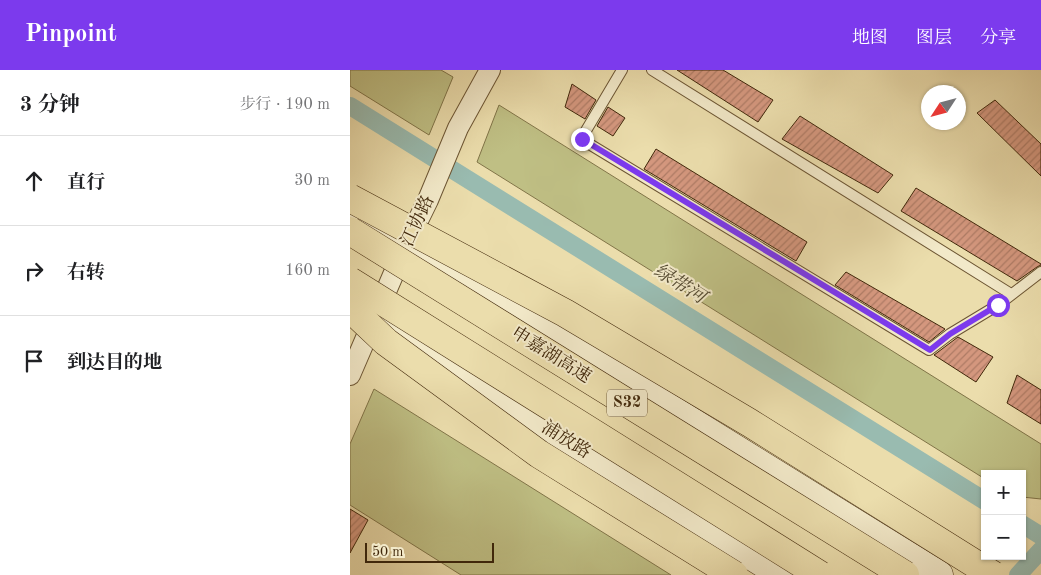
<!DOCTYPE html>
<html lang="zh">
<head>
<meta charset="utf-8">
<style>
	body { margin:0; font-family:"Old Standard TT","Noto Serif SC",serif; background:#f2f2f2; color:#202124 }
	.controls { position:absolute; right:15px; bottom:15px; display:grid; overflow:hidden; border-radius:0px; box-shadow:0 1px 4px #0004 }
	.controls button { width:45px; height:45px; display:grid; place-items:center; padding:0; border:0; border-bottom:1px solid #e0e0e0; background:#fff; color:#202124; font:25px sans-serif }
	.compass { position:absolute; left:571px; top:15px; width:45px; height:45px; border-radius:50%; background:#fff; box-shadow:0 1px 4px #0004; rotate:234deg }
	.scale { position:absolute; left:15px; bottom:12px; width:129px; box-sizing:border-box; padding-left:5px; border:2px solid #41280b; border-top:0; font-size:14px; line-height:18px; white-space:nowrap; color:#41280b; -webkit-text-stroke:4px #f2e9c9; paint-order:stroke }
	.stop { position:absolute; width:15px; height:15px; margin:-11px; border:4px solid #7c3aed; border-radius:50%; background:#fff }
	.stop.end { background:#7c3aed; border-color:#fff; box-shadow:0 1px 5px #0008 }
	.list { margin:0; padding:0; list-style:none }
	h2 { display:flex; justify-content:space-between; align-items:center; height:65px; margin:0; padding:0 20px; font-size:21px }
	h2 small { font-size:16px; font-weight:400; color:#757577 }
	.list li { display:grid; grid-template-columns:32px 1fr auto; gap:15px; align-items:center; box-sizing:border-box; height:90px; padding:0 20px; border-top:1px solid #e0e0e0 }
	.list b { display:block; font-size:19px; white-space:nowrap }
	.list em { font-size:16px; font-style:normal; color:#757577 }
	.icon { flex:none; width:28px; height:28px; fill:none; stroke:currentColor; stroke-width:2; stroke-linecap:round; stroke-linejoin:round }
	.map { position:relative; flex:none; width:691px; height:505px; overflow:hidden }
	header { display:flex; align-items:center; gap:30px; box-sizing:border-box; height:70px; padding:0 25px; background:#7c3aed; color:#fff }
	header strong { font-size:24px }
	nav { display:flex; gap:28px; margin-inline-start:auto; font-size:18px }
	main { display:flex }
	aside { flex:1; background:#fff }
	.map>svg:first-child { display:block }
</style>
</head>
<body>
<header>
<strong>Pinpoint</strong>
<nav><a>地图</a><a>图层</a><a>分享</a></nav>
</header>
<main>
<aside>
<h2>3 分钟<small>步行 · 190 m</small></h2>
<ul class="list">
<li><svg class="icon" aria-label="ahead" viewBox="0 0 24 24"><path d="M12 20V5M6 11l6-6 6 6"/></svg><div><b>直行</b></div><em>30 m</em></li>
<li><svg class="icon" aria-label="right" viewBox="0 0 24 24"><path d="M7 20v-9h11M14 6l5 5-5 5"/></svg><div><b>右转</b></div><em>160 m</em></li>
<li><svg class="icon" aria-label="arrive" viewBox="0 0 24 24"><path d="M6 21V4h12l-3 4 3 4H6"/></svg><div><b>到达目的地</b></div></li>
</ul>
</aside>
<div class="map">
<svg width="691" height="505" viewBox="0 0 691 505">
	<defs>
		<pattern id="building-hatch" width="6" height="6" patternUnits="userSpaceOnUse" patternTransform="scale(1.25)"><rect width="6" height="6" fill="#d4977e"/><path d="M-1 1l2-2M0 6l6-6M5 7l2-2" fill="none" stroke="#ae7b65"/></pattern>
	</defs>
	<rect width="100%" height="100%" fill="#ebddac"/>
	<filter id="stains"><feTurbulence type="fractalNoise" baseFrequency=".004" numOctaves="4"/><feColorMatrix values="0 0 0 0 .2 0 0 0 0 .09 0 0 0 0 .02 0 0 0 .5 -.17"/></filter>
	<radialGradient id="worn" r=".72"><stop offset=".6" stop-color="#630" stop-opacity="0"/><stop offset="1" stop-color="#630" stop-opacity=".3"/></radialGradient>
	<g fill="#bfbf84" stroke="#807448">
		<path d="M0,0h91l12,7 -24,58 -79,-49z"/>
		<path d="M149,35l542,339v55l-19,-2v-23h-37v5l-508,-317z"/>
		<path d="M24,319l297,186h-210l-111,-70v-61z"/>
	</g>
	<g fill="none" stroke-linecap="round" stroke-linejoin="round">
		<g stroke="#99bbb0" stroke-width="18">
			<path d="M0,36l635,395"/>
			<path d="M672,454l19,12"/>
			<path d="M668,505l23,-25"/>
		</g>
	</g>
	<g fill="url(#building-hatch)" stroke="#41280b">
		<path d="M327,0h46l50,30 -15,22z"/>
		<path d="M222,14l24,16 -11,19 -20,-12z"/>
		<path d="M645,30l46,44v32l-64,-63z"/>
		<path d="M258,37l17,11 -12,18 -16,-10z"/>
		<path d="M450,46l93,59 -15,18 -96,-54z"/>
		<path d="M306,79l151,93 -11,19 -152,-92z"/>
		<path d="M566,118l125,76v1l-4,2 -20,14 -116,-70z"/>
		<path d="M496,202l99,57 -16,13 -94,-57z"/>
		<path d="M608,267l35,20 -17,25 -42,-27z"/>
		<path d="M667,305l24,15v34l-34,-21z"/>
		<path d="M0,439l18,11 -18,33z"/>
	</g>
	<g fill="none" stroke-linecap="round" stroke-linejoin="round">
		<defs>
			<g id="lane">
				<path d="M272,0l-41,69 348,211 21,-16 48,-29 43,-33"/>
				<path d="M302,0l359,224"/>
			</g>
			<path id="street" d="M0,305l56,-130 22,-45 30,-72 32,-58"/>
			<g id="secondary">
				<path d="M10,146l579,359"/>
				<path d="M29,253l403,252"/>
			</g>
		</defs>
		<use href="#lane" stroke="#6c5533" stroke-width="12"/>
		<use href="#street" stroke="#6c5533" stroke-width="22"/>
		<use href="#secondary" stroke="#41280b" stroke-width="29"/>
		<use href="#lane" stroke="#f2e9c9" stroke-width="10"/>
		<use href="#street" stroke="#f2e9c9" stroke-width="20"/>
		<use href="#secondary" stroke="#f2e9c9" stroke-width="28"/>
		<defs>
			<g id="highway-bridge">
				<path d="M0,128l215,115 185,110 243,152"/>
				<path d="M0,161l555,344"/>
				<path d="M0,211l470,294"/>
				<path d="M0,238l36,34 153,112 195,121"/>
			</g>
		</defs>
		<use href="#highway-bridge" stroke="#41280b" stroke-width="29" stroke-linecap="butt"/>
		<use href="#highway-bridge" stroke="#ebddac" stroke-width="28"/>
	</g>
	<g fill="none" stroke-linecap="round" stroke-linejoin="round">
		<path stroke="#7c3aed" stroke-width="6" d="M232,69l348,211 20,-16 48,-29"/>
	</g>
	<g text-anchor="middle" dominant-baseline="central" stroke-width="4" stroke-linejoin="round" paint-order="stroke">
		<rect fill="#f2e9c9" stroke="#766244" stroke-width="1" x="257" y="319.5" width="40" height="27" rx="4"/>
		<g font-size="16" font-weight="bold" fill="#41280b">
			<text x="277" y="333">S32</text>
		</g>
		<g font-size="18" fill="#41280b" stroke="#f2e9c9">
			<text transform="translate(68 151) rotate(-65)">江协路</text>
			<text transform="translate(201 285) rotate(32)">申嘉湖高速</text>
			<text transform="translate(216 370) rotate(32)">浦放路</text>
		</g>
		<g font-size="19" font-style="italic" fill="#574d34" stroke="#f2e9c9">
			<text transform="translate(329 215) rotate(32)">绿带河</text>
		</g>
	</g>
	<rect width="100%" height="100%" filter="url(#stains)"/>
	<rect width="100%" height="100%" fill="url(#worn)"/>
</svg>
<div class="controls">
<button>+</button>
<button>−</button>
</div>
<svg class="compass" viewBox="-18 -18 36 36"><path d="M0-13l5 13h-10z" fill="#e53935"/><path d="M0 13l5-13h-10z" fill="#757577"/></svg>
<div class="scale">50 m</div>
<div class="stop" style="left:648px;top:235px"></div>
<div class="stop end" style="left:232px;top:69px"></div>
</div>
</main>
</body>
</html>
